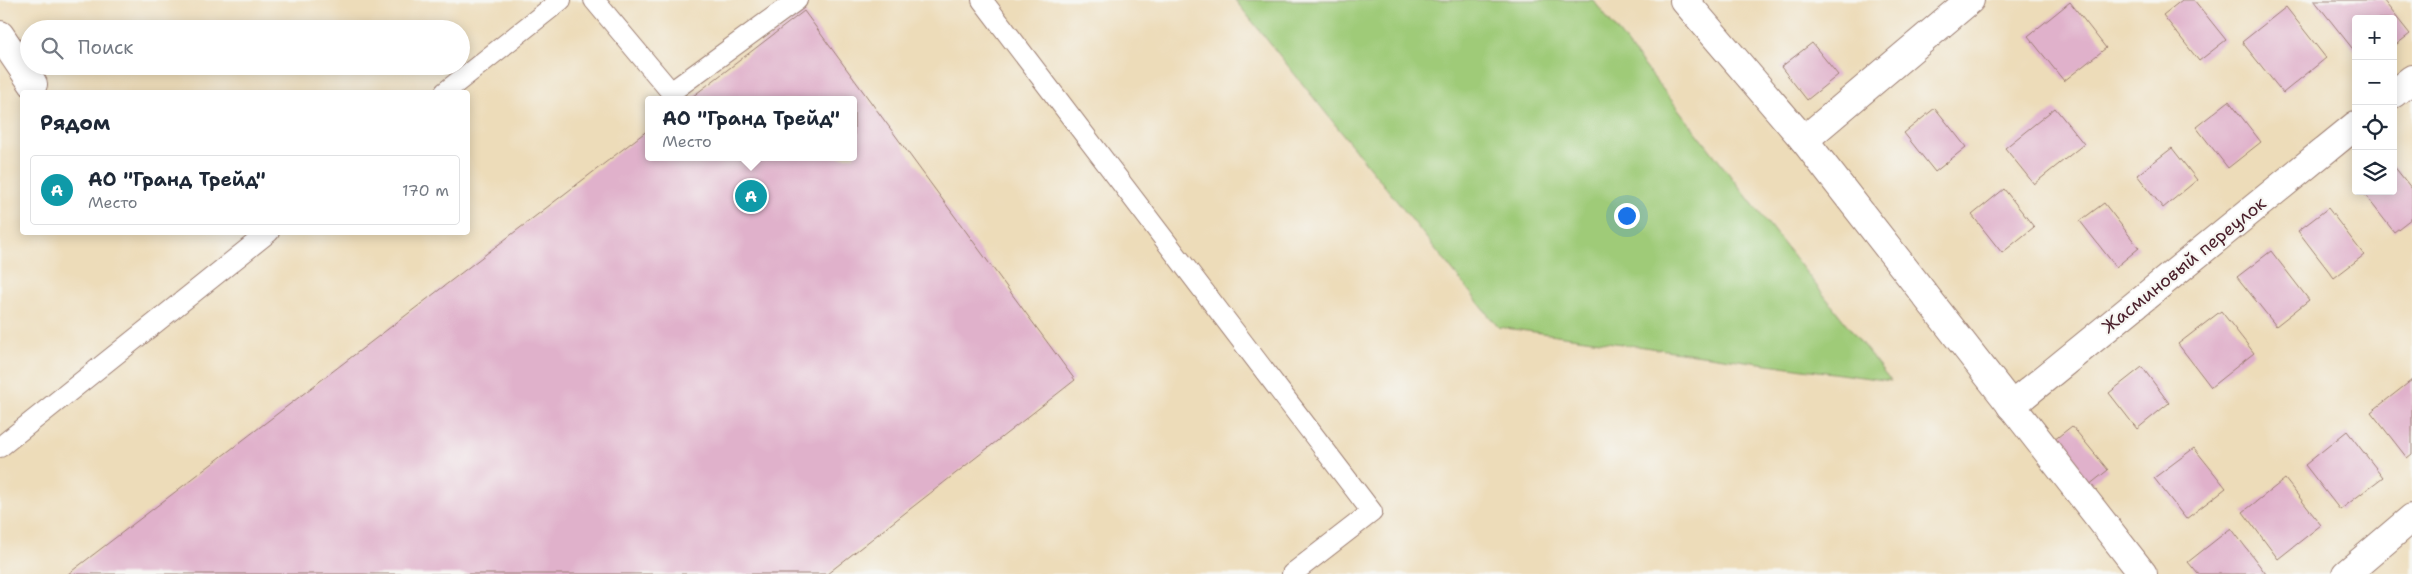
<!DOCTYPE html>
<html lang="ru">
<head>
<meta charset="utf-8">
<style>
	body { margin:0; font-family:"Shantell Sans",sans-serif; background:#f6f6f7; color:#1f2937 }
	.controls { position:absolute; right:15px; top:15px; display:grid; overflow:hidden; border-radius:5px; box-shadow:0 2px 12px #0003 }
	.controls button { width:45px; height:45px; display:grid; place-items:center; padding:0; border:0; border-bottom:1px solid #e0e1e3; background:#fff; color:#1f2937; font:25px sans-serif }
	.you { position:absolute; left:1626px; top:215px; width:18px; height:18px; margin:-12px; border:4px solid #fff; border-radius:50%; background:#1a73e8; box-shadow:0 0 0 8px #1a73e833 }
	.badge { display:grid; place-items:center; width:32px; height:32px; border-radius:50%; background:#b45309; color:#fff; font-size:16px; font-weight:700 }
	.pin { position:absolute; translate:-50% -50%; border:2px solid #fff; box-shadow:0 1px 5px #0006 }
	.popup { position:absolute; left:645px; top:96px; width:212px; height:65px; box-sizing:border-box; display:grid; place-content:center; border-radius:5px; background:#fff; filter:drop-shadow(0 1px 4px #0005); font-size:16px; white-space:nowrap; color:#747a83 }
	.popup b { font-size:19px; color:#1f2937 }
	.popup::after { content:''; position:absolute; left:50%; top:100%; margin-left:-10px; border:10px solid transparent; border-top-color:#fff }
	.list { margin:0; padding:0; list-style:none }
	h2 { display:flex; justify-content:space-between; align-items:center; height:65px; margin:0; padding:0 20px; font-size:21px }
	h2 small { font-size:16px; font-weight:400; color:#747a83 }
	.list li { display:grid; grid-template-columns:32px 1fr auto; gap:15px; align-items:center; box-sizing:border-box; height:70px; margin:0 10px 10px; padding:0 10px; border:1px solid #e0e1e3; border-radius:5px }
	.list b { display:block; font-size:19px; white-space:nowrap }
	.list p { margin:0; font-size:16px; white-space:nowrap; color:#747a83 }
	.list em { font-size:16px; font-style:normal; color:#747a83 }
	.icon { flex:none; width:28px; height:28px; fill:none; stroke:currentColor; stroke-width:2; stroke-linecap:round; stroke-linejoin:round }
	.map { position:relative; flex:none; width:2412px; height:574px; overflow:hidden }
	.search { position:absolute; background:#fff; box-shadow:0 2px 12px #0003; left:20px; top:20px; width:450px; height:55px; display:flex; align-items:center; gap:12px; box-sizing:border-box; padding:0 18px; border-radius:28px; color:#747a83; font-size:19px }
	.panel { position:absolute; background:#fff; box-shadow:0 2px 12px #0003; left:20px; top:90px; width:450px; height:145px; border-radius:5px }
	.map>svg:first-child { display:block }
</style>
</head>
<body>
<div class="map">
<svg width="2412" height="574" viewBox="0 0 2412 574">
	<rect width="100%" height="100%" fill="#f6f6f2"/>
	<filter id="ink" filterUnits="userSpaceOnUse"><feTurbulence type="fractalNoise" baseFrequency=".02" numOctaves="2"/><feDisplacementMap in="SourceGraphic" scale="10" xChannelSelector="R" yChannelSelector="G"/><feConvolveMatrix kernelMatrix="1 2 1 2 8 2 1 2 1" color-interpolation-filters="sRGB"/></filter>
	<filter id="wash" filterUnits="userSpaceOnUse"><feTurbulence type="fractalNoise" baseFrequency=".0096" numOctaves="4" result="noise"/><feDisplacementMap in="SourceGraphic" scale="20" xChannelSelector="R" yChannelSelector="G"/><feGaussianBlur stdDeviation="1.12" result="paint"/><feColorMatrix in="noise" values="0 0 0 0 0 0 0 0 0 0 0 0 0 0 0 0 0 1.4 0 .05"/><feComposite in="paint" operator="in"/></filter>
	<g filter="url(#wash)">
		<rect width="100%" height="100%" fill="#eddcb9"/>
		<path fill="#9fcb78" stroke="#747552" d="M1235,0h358l298,381 -393,-54z"/>
		<g id="blocks">
			<g fill="#e0b1cb">
				<path d="M2182,0h12l32,40 -27,21 -36,-46z"/>
				<path d="M2314,0h69l27,34 -17,13v-28h-37v34z"/>
				<path d="M2070,2l36,46 -42,33 -36,-45z"/>
				<path d="M2286,7l40,51 -43,35 -41,-51z"/>
				<path d="M804,11l271,369 -248,194h-759l580,-444v27h206v-57h-166z"/>
				<path d="M1812,43l26,32 -31,25 -26,-33z"/>
				<path d="M2229,101l32,41 -33,26 -32,-41z"/>
				<path d="M1935,108l31,39 -31,25 -31,-39z"/>
				<path d="M2055,108l29,36 -50,40 -29,-36z"/>
				<path d="M2172,148l25,32 -34,28 -26,-33z"/>
				<path d="M2393,165l19,24v29l-18,14 -32,-41h31z"/>
				<path d="M2004,189l30,38 -32,26 -30,-38z"/>
				<path d="M2104,203l35,45 -23,19 -36,-46z"/>
				<path d="M2328,208l36,47 -30,23 -36,-47z"/>
				<path d="M2271,251l38,49 -33,26 -39,-49z"/>
				<path d="M2221,311l33,42 -43,34 -33,-43z"/>
				<path d="M2142,367l27,36 -32,26 -28,-36z"/>
				<path d="M2412,380v74l-5,4 -36,-46z"/>
				<path d="M2072,426l36,44 -24,19 -35,-45z"/>
				<path d="M2347,431l36,46 -43,33 -35,-45z"/>
				<path d="M2194,448l32,40 -40,31 -32,-41z"/>
				<path d="M2285,479l36,46 -43,34 -35,-47z"/>
				<path d="M2231,528l35,46h-68l-10,-12z"/>
			</g>
		</g>
	</g>
	<g filter="url(#ink)">
		<use href="#blocks" fill-opacity="0" stroke="#9c7e72" stroke-width="1"/>
		<g fill="none" stroke-linecap="round" stroke-linejoin="round">
			<defs>
				<g id="service">
					<path d="M594,0l77,92 126,-92"/>
					<path d="M982,0l390,512 -80,62"/>
					<path d="M445,92l116,-92"/>
					<path d="M0,447l269,-215"/>
				</g>
				<g id="minor">
					<path d="M1684,0l120,140 339,434"/>
					<path d="M0,35l33,49"/>
					<path d="M2393,94l19,-15"/>
					<path d="M1804,140l166,-140"/>
					<path d="M2011,406l345,-281"/>
					<path d="M2346,574l66,-56"/>
				</g>
			</defs>
			<use href="#service" stroke="#9c7e72" stroke-width="22"/>
			<use href="#minor" stroke="#9c7e72" stroke-width="30"/>
			<use href="#service" stroke="#fff" stroke-width="20"/>
			<use href="#minor" stroke="#fff" stroke-width="28"/>
		</g>
	</g>
	<g text-anchor="middle" dominant-baseline="central" stroke-width="4.5" stroke-linejoin="round" paint-order="stroke">
		<g font-size="18" fill="#4a1f2b" stroke="#f6f6f2">
			<text transform="translate(2184 265) rotate(-39)">Жасминовый переулок</text>
		</g>
	</g>
</svg>
<div class="controls">
<button>+</button>
<button>−</button>
<button><svg class="icon" aria-label="locate" viewBox="0 0 24 24"><circle cx="12" cy="12" r="6"/><path d="M12 2v4M12 18v4M2 12h4M18 12h4"/></svg></button>
<button><svg class="icon" aria-label="layers" viewBox="0 0 24 24"><path d="M12 4l9 5-9 5-9-5zM3 14l9 5 9-5"/></svg></button>
</div>
<div class="you"></div>
<div class="pin badge" style="left:751px;top:196px;background:#0f9aa8">A</div>
<div class="popup"><b>АО &quot;Гранд Трейд&quot;</b>Место</div>
<div class="search"><svg class="icon" aria-label="search" viewBox="0 0 24 24"><circle cx="10" cy="10" r="6"/><path d="M15 15l6 6"/></svg>Поиск</div>
<section class="panel">
<h2>Рядом<small></small></h2>
<ul class="list">
<li><span class="badge" style="background:#0f9aa8">A</span><div><b>АО &quot;Гранд Трейд&quot;</b><p>Место</p></div><em>170 m</em></li>
</ul>
</section>
</div>
</body>
</html>
